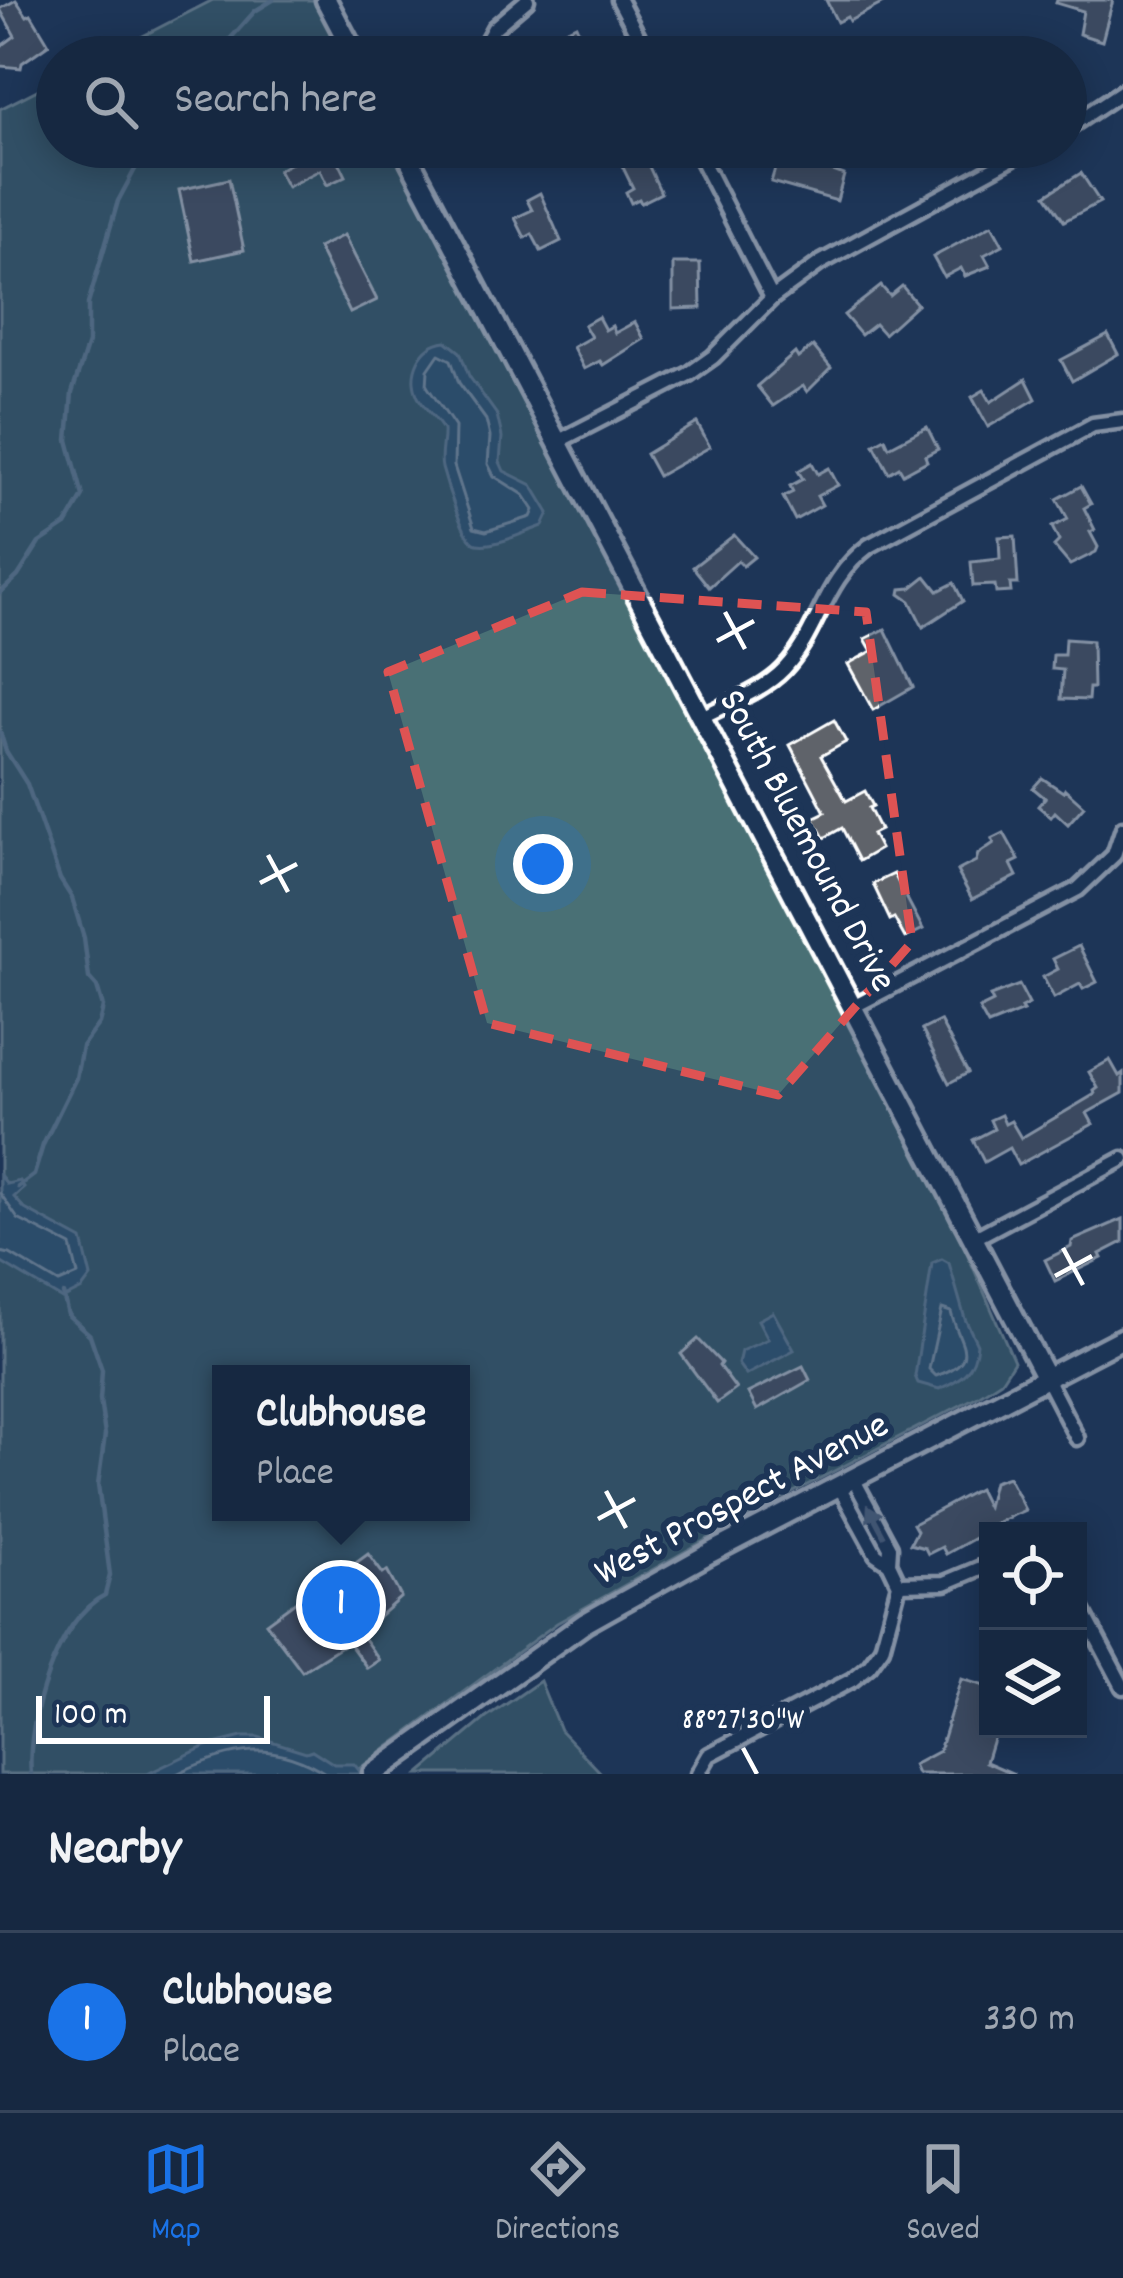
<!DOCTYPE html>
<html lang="en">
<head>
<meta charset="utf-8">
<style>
	body { margin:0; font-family:Dekko,sans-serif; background:#23344c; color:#f1f3f6 }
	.controls { position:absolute; right:36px; bottom:36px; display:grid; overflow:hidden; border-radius:0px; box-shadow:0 6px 30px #0003 }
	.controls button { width:108px; height:108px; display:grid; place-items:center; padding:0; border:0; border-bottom:3px solid #35445a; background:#162841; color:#f1f3f6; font:60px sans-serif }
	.scale { position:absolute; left:36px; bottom:30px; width:234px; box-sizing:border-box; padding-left:12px; border:6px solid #fff; border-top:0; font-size:33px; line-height:42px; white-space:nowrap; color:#fff; -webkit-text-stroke:9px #1d3557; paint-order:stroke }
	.you { position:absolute; left:543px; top:864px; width:42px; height:42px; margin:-30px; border:9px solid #fff; border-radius:50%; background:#1a73e8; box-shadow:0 0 0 18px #1a73e833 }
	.badge { display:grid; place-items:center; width:78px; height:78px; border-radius:50%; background:#1a73e8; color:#fff; font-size:39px; font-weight:700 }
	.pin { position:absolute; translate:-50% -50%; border:6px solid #fff; box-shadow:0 3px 12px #0006 }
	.popup { position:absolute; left:212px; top:1365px; width:258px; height:156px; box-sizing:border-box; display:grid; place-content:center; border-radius:0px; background:#162841; filter:drop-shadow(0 3px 9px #0005); font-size:39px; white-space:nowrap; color:#9ea6b1 }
	.popup b { font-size:45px; color:#f1f3f6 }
	.popup::after { content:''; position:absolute; left:50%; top:100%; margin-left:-24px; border:24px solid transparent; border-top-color:#162841 }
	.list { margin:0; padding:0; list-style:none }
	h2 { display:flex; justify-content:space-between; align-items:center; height:156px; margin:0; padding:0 48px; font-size:51px }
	h2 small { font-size:39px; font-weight:400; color:#9ea6b1 }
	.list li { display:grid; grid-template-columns:78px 1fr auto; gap:36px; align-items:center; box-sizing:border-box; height:180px; padding:0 48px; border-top:3px solid #35445a }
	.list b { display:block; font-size:45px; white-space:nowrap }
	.list p { margin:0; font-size:39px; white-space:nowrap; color:#9ea6b1 }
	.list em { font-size:39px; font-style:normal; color:#9ea6b1 }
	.icon { flex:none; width:66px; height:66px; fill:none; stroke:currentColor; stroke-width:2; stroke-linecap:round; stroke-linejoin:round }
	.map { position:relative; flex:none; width:1123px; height:1774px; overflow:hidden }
	.search { position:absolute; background:#162841; box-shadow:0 6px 30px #0003; left:36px; right:36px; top:36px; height:132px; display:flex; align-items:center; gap:30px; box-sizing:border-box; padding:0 42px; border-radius:66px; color:#9ea6b1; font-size:45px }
	.sheet { height:336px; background:#162841 }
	nav { display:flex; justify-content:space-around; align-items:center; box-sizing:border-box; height:168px; border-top:3px solid #35445a; background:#162841; font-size:33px; color:#9ea6b1 }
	nav a { display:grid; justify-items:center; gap:6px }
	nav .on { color:#1a73e8 }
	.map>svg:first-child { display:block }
</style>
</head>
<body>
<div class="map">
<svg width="1123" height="1774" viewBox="0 0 1123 1774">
	<rect width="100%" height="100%" fill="#1d3557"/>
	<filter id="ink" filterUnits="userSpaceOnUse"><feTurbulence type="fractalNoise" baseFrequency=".00833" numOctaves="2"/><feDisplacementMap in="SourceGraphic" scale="24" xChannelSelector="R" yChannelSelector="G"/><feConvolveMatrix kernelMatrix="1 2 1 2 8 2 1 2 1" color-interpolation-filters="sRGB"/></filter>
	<g filter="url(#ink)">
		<g fill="#487075" stroke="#a4b8ba" stroke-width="3" fill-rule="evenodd">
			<path d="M213,0h102l30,57h-243z"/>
			<path d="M57,80v67h334l566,1083 57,131 -13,20 -23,15 -213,111 -208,116 -205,151h-352v-1665zM221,1374h240v138h-240z"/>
			<path d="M540,1681l20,49 42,44h-183l67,-56z"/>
		</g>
		<g fill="#3c6880" stroke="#8aa4b3" stroke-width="3">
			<path d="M446,341l14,11 9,24 28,39 5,22 -2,25 4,9 28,14 17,28 -6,13c-19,6 -46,21 -66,18 -13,-2 -31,-61 -35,-76 -3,-13 2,-26 1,-38 -7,-12 -19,-22 -25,-33 -11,-24 2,-53 28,-56z"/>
			<path d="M0,1175l7,9 13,-3 4,7 -10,9 11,12 57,31 9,37 -9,12 -20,10 -62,-37z"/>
			<path d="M942,1259l7,4 16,56 12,25c-2,26 -15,35 -38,45l-21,-6 -3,-7 17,-113z"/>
			<path d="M773,1312l21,38 -48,25 -8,-11 3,-13 27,-12 -10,-19z"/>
			<path d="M242,1737h16l48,15 6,-2 22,14h20l8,10h-79l-7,-4 -3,4h-126l59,-28z"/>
		</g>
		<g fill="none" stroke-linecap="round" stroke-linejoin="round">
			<g stroke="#b1c3cc" stroke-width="3">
				<path d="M439,354l12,6 8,23 27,37 4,17 -2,27 6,12 30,19 10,15 -3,7 -45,14 -12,-3 -20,-62 1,-39 -28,-41 1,-16z"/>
				<path d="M0,1193l18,26 53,27 7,29 -19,8 -49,-29 -10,-2"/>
				<path d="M942,1309l9,3c7,32 32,48 -15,64l-7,-7z"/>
				<path d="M176,1774c55,-26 97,-35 151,0"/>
			</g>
			<g stroke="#8aa4b3" stroke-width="4.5">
				<path d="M214,57l41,-46 18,-11"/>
				<path d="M0,593l18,-17 21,-33 27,-18 17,-29 -15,-56 4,-47 16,-50v-39l30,-103 29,-54"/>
				<path d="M0,732l6,19 21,33 33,95 12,19 12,40 5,40 8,9 6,20 -4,16 -17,23 -6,32 -33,67 -9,30 -16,12"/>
				<path d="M31,1774c-5,-50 25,-156 74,-179l5,-20 -12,-90 7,-50 -5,-35 2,-30 -12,-35 -22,-20 -5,-21"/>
			</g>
		</g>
		<g fill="#5f646a" stroke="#fff" stroke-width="3">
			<path d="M16,0l11,16 4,-2 18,30 -27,19 -1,5 -21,-2v-19l15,-11 -15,-27z"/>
			<path d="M826,0h63l-40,21 -2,-4 -10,5z"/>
			<path d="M1057,0h56l-11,41 -23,-7 4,-23 -27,-8z"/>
			<path d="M576,25l14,32h-31l-6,-10 7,-4 -5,-8z"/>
			<path d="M321,147h11l14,29 -19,9 -7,-15 -33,17 -9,-17z"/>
			<path d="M613,147h27l21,46 -20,10 -2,-4 -8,4 -5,-11 7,-4z"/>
			<path d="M778,159l15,5 2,-4 14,2 35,13 -7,26 -66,-19z"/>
			<path d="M1081,173l19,29 -36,19 -18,-26z"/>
			<path d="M229,179l15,71 -50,11 -15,-71z"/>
			<path d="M540,193l21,48 -20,10 -9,-17 -7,4 -10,-20 17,-8 -5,-10z"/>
			<path d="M992,225l11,20 -19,10 6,11 -25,10 -4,-8 -17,9 -11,-20z"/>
			<path d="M344,235l33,65 -27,13 -32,-65z"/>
			<path d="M673,263h27l1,45 -28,1z"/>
			<path d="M881,286l9,10 12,-10 15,18 -33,30 -9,-10 -14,11 -17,-20z"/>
			<path d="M598,317l7,13 7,-4 3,7 20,-11 9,17 -41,26 -3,-4 -16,8 -11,-22 18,-10 -7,-12z"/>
			<path d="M1108,335l10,19 -46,27 -11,-21z"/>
			<path d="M813,346l18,22 -24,24 -4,-6 -30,20 -16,-20 38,-33 3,5z"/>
			<path d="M1026,379l10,20 -48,28 -16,-30 12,-7 7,12z"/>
			<path d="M697,423l13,24 -52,29 -12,-22z"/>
			<path d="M927,427l11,22 -13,7 2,5 -24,13 -4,-7 -10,6 -15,-29 11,-6 4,9z"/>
			<path d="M812,463l6,11 11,-6 9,17 -21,11 5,9 -27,15 -12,-23 10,-5 -3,-6 13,-7 -5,-8z"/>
			<path d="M1081,486l10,18 -7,4 11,22 -5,2 8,15 -2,5 -26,13 -16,-19 5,-5 -7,-14 16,-8 -11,-20z"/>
			<path d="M734,535l20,22 -11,9 -5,-5 -29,26 -16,-20z"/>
			<path d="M1015,536l3,48h-8l1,8 -15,1 -1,-8 -22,1 -2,-24 29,-3 -1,-22z"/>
			<path d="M926,576l12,15 16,-8 9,18 -40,26 -13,-26 -10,-7 1,-5 10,-1z"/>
			<path d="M885,629l28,58 -40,23 -25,-46 24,-13 -7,-12z"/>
			<path d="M1065,639l27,2 1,47h-4l-1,12 -27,-1 2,-29 -11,-1 1,-14h11z"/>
			<path d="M834,720l12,22 -25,14 25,45 19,-10 8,15 -4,2 11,22 -8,4 8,15 -21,12 -17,-33 -18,10 -11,-20 12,-6 -35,-67z"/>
			<path d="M1042,778l21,14 2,-3 19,17 -16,18 -13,-12 -4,5 -13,-11 7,-8 -12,-10z"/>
			<path d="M1004,833l15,27 -8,4 6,12 -45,23 -15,-28 19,-10 2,-7 16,-11 -2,-4z"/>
			<path d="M894,874l29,55 -18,9 -11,-20 -4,2 -17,-36z"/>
			<path d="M1079,946l18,36 -14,7 -3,-5 -26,14 -11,-21 15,-8 -5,-10z"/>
			<path d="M1019,985l10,19 -8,4 2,3 -35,14 -9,-16 14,-7 -3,-6z"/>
			<path d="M940,1021l28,52 -19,10 -27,-53z"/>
			<path d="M1110,1060l9,16 4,-3v20l-36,20 6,11 -75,41 -9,-17 -25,14 -11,-22 21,-11 -4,-9 11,-5 4,9 6,-3 10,17 74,-44 -1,-3 4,-3 -9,-16z"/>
			<path d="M1123,1219v23l-23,12 2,4 -47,23 -10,-21 26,-13 1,-6z"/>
			<path d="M698,1339l23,24 -2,3 17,23 -19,14 -36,-49z"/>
			<path d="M803,1366l7,14 -53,30 -9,-17z"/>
			<path d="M1008,1477l17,33 -38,17 -5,7 -36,20 -4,-7 -14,7 -3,-6 -15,-4 7,-13 -4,-7 65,-35 9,18 6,-25z"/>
			<path d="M368,1554l15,20 4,-3 14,26 -41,36 19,27 -12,8 -19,-26 -46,29 -36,-48 81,-59 2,4z"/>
			<path d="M961,1679l27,8v42h8l-10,33 28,12h-97l-4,-9 26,-14z"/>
		</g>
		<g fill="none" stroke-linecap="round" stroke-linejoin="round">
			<defs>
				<g id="minor">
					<path d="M619,0l30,57"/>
					<path d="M478,57l16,-29 33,-28"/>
					<path d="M1066,129l57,-38"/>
					<path d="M695,147l77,151"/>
					<path d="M557,442l132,-68 24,-17 59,-59 48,-35 212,-116"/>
					<path d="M702,717c26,-14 61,-26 82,-48 36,-38 38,-88 85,-123l224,-121 30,-4"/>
					<path d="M853,1007l225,-118 36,-34 9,-27"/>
					<path d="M975,1238l148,-79"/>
					<path d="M1046,1378l31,60"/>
					<path d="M840,1488l36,66 13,9"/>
					<path d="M899,1584l46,-1 43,-18"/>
					<path d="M1078,1602l45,85"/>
					<path d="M698,1774l11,-19 143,-75 17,-14 13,-18 17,-64 -10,-21 1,-16 -36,-67"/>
				</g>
				<g id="secondary">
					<path d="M326,0l30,57"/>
					<path d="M403,147l643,1231"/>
					<path d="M373,1774l212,-151 125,-70 413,-215"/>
				</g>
			</defs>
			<use href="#minor" stroke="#fff" stroke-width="21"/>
			<use href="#secondary" stroke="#fff" stroke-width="27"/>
			<use href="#minor" stroke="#1d3557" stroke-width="12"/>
			<use href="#secondary" stroke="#1d3557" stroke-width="18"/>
		</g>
		<defs><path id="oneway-solid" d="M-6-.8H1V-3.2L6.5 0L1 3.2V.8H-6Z" transform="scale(3)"/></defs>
		<use fill="#6c7c92" href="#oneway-solid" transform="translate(876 1521) rotate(-118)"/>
	</g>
	<path d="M0 0H1123V1774H0ZM582,592l284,20 46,330 -134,153 -291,-72 -99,-351z" fill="#1d3557" fill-opacity=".55" fill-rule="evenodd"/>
	<path fill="none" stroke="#de5353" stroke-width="9" stroke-dasharray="24 15" stroke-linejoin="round" d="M582,592l284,20 46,330 -134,153 -291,-72 -99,-351z"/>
	<path fill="none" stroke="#fff" stroke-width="4.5" d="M725,612l20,37M717,641l37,-20M268,855l20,37M260,883l37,-19M1063,1248l20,37M1055,1276l37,-20M606,1491l20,37M598,1519l37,-20M743,1748l14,26"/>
	<g text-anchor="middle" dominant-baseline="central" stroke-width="12" stroke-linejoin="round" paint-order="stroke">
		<g font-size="39" fill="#fff" stroke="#1d3557">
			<text transform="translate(805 842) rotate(62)">South Bluemound Drive</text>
			<text transform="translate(743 1501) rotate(-28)">West Prospect Avenue</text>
		</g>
	</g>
	<g font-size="30" text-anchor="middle" fill="#fff" stroke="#1d3557" stroke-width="12" stroke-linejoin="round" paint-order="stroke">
		<text x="743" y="1728">88°27'30"W</text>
	</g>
</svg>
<div class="controls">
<button><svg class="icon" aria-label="locate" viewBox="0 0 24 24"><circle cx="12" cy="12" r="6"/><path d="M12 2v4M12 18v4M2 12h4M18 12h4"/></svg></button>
<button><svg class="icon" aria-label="layers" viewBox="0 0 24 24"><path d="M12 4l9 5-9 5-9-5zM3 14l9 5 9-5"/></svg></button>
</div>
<div class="scale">100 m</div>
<div class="you"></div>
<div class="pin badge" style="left:341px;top:1605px">1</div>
<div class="popup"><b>Clubhouse</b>Place</div>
<div class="search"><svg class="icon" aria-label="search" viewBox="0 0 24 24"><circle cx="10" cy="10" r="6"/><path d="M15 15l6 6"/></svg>Search here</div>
</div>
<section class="sheet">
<h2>Nearby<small></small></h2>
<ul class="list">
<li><span class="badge">1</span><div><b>Clubhouse</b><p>Place</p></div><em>330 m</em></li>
</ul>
</section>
<nav>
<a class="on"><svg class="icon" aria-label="map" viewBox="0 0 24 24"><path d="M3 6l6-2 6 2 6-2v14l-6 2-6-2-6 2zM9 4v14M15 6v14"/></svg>Map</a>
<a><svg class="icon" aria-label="directions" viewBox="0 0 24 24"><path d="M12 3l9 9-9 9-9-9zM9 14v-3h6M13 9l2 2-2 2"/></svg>Directions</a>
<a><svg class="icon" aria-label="saved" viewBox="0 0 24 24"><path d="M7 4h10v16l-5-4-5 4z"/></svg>Saved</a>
</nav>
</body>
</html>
